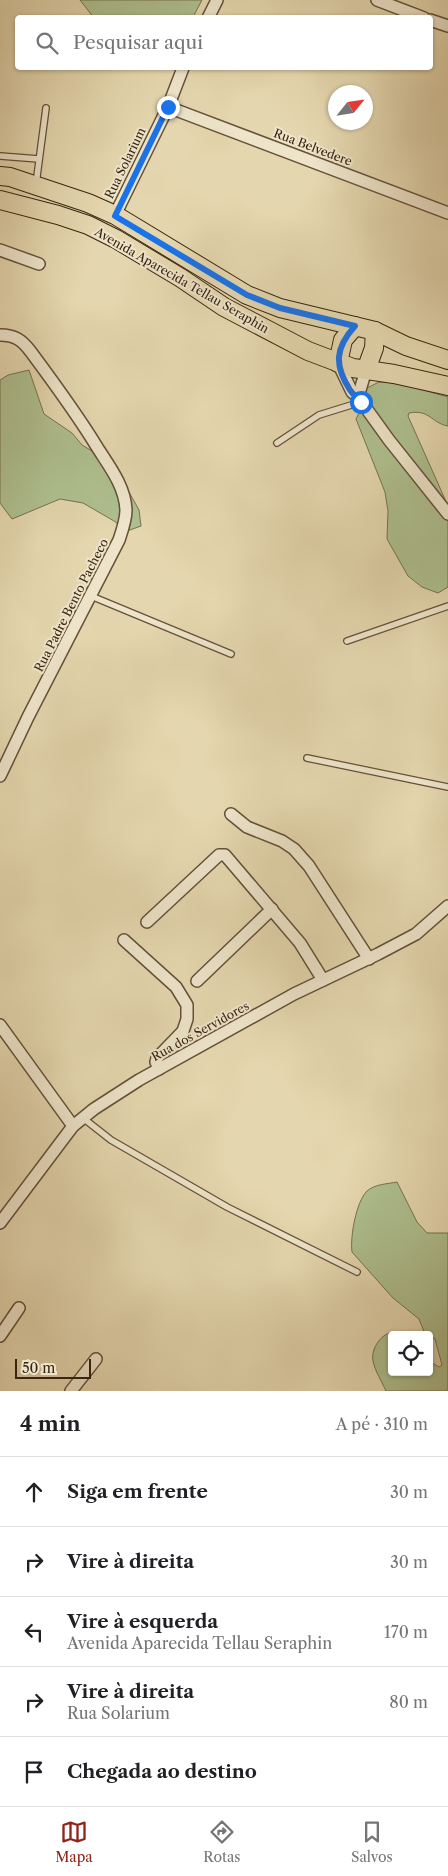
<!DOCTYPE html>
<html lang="pt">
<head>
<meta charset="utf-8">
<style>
	body { margin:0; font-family:"Libre Caslon Text",serif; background:#f6f6f6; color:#202124 }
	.controls { position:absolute; right:15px; bottom:15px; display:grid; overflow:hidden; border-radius:5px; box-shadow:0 1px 4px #0004 }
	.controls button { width:45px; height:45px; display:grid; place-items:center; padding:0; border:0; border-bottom:1px solid #e0e0e0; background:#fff; color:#202124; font:25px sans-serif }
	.compass { position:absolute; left:328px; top:85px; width:45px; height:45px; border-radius:50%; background:#fff; box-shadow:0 1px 4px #0004; rotate:60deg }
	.scale { position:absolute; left:15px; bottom:12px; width:76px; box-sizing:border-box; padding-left:5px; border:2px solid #392510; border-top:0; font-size:14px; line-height:18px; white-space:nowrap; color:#392510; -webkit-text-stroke:4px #ede4ca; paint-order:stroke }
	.stop { position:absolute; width:15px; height:15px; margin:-11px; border:4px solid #1a73e8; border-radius:50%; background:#fff }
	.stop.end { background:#1a73e8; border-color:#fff; box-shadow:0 1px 5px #0008 }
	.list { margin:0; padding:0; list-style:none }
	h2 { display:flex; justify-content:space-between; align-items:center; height:65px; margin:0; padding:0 20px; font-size:21px }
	h2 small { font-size:16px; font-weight:400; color:#757577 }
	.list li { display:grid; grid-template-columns:32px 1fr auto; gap:15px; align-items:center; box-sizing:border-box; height:70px; padding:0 20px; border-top:1px solid #e0e0e0 }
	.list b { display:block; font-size:19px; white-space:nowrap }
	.list p { margin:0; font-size:16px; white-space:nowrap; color:#757577 }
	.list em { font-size:16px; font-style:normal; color:#757577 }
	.icon { flex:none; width:28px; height:28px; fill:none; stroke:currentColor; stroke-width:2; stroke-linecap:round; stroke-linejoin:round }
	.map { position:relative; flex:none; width:448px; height:1391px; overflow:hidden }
	.search { position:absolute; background:#fff; box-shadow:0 1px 4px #0004; left:15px; right:15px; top:15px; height:55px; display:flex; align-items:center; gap:12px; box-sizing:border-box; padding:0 18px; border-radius:5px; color:#757577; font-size:19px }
	.sheet { height:415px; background:#fff }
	nav { display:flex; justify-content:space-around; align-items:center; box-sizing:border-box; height:70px; border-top:1px solid #e0e0e0; background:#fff; font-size:14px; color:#757577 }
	nav a { display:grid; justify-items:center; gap:2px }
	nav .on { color:#8f2418 }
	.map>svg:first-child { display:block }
</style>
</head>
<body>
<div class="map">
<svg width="448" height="1391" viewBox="0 0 448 1391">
	<rect width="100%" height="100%" fill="#e4d6ae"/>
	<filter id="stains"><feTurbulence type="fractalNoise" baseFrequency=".004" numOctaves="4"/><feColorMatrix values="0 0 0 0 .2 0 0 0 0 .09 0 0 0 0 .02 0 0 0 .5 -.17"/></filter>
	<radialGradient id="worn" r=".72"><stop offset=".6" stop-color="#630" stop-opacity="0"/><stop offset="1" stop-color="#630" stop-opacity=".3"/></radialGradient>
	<g fill="#aebf8f" stroke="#747250">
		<path d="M80,0h122l-9,17 -99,1z"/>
		<path d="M29,370l15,44 28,19 10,12 15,9 23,22 19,34 2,16 -14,5 -13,-10 -31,-18 -23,-4 -48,20 -12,-16v-123l8,-5z"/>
		<path d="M379,382l20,1 49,14v29c-17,-3 -18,-17 -39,-13l-1,3 40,90v81l-10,6 -16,-6 -14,-11 -21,-37 1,-28 -3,-19 -29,-73 6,-12 -2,-3 7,-16z"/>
		<path d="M397,1182l20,40 10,11h21v158h-62c-4,-9 -11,-20 -13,-30 -3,-15 14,-36 29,-26h-10v37h37v-11l10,6 3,-2 -7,-26 -6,-3v-1l-4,-1 -6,-15 -26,-21 -41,-46c-2,-15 4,-50 15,-61 8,-7 20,-7 30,-9z"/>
	</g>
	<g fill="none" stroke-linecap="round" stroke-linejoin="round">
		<defs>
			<g id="service">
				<path d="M0,156l39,3"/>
				<path d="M36,184l10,-76"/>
				<path d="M277,443l42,-28 42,-13"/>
				<path d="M91,596l140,58"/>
				<path d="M347,641l101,-35"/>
				<path d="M307,758l141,29"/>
				<path d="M83,1118l28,22 116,67 130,65"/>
			</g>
			<g id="minor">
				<path d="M377,0l47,18"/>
				<path d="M208,18l9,-18"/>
				<path d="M430,20l18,6"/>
				<path d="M168,107l280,106"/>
				<path d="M115,215l53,-108 15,-39"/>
				<path d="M0,250l39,14"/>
				<path d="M0,335c15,0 22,5 31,17 23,31 46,62 66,95 12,19 28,39 29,63 0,10 -4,21 -7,30l-91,177 -28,59"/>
				<path d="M338,363l14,29 6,5 31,43 59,74"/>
				<path d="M358,397l8,-27"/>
				<path d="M231,814l16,13 35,14 12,8 15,17 60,93"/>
				<path d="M147,922l72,-67h6l75,88 23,37"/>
				<path d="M124,940l52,47 11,18v14l-4,12 -26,27 -1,4 3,7"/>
				<path d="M197,981l75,-72"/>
				<path d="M0,1025l73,101"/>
				<path d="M0,1223l73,-97 21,-17 45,-29 155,-86 84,-40 38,-20 32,-28"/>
				<path d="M0,1336l19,-28"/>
				<path d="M71,1391l25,-32"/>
			</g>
			<g id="primary">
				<path d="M0,176l10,1 78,26 27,12 132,80 33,13 95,23 31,15 42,14"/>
				<path d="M0,200l58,15 30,10 28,14 65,39 43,29 84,44 45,17 41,6 54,12"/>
				<path d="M338,363l5,-23 12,-14"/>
				<path d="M366,370l8,-22 1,-17"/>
			</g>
		</defs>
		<use href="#service" stroke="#645138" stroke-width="8"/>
		<use href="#minor" stroke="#645138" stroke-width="14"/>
		<use href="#primary" stroke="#392510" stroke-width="20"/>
		<use href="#service" stroke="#ede4ca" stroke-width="5.5"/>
		<use href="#minor" stroke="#ede4ca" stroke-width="11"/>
		<use href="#primary" stroke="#e4d6ae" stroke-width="18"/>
	</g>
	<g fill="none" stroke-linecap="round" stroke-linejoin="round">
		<path stroke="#1a73e8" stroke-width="6" d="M168,107l-53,109 132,79 33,13 75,18c-20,22 -21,39 -5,64 3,5 8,7 11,12"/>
	</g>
	<g text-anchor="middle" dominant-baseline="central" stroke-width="4" stroke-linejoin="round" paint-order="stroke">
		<g font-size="12" fill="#392510" stroke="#ede4ca">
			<text transform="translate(313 147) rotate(21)">Rua Belvedere</text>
			<text transform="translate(125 163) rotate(-64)">Rua Solarium</text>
			<text transform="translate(182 280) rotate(30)">Avenida Aparecida Tellau Seraphin</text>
			<text transform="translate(71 605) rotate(-63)">Rua Padre Bento Pacheco</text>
			<text transform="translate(200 1031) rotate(-29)">Rua dos Servidores</text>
		</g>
	</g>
	<rect width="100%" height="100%" filter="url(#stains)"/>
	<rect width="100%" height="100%" fill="url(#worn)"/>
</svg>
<div class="controls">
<button><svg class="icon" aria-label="locate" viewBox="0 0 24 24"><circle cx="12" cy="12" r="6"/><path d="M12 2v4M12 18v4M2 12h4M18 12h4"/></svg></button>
</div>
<svg class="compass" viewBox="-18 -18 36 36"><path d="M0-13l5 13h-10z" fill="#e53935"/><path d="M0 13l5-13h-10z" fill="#757577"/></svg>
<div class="scale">50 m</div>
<div class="stop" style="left:361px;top:402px"></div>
<div class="stop end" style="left:168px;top:107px"></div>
<div class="search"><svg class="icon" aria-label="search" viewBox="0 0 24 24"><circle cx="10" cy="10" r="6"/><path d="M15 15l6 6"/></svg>Pesquisar aqui</div>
</div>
<section class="sheet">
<h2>4 min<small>A pé · 310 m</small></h2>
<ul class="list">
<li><svg class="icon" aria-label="ahead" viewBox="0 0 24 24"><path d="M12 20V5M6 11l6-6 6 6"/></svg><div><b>Siga em frente</b></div><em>30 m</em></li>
<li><svg class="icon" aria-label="right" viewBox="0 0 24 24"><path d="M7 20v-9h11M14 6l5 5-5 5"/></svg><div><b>Vire à direita</b></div><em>30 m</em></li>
<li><svg class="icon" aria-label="left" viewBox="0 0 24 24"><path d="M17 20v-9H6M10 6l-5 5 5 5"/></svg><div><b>Vire à esquerda</b><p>Avenida Aparecida Tellau Seraphin</p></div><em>170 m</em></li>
<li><svg class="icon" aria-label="right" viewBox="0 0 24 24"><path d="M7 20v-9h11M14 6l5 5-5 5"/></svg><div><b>Vire à direita</b><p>Rua Solarium</p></div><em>80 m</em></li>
<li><svg class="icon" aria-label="arrive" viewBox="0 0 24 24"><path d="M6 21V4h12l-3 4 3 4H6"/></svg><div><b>Chegada ao destino</b></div></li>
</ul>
</section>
<nav>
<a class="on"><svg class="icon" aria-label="map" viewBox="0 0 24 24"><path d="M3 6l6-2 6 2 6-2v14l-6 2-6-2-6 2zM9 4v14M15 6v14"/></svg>Mapa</a>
<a><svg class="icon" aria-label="directions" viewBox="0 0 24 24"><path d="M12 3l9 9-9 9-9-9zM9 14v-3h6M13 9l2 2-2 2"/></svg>Rotas</a>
<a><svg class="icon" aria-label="saved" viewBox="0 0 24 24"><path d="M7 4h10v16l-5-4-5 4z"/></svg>Salvos</a>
</nav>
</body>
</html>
